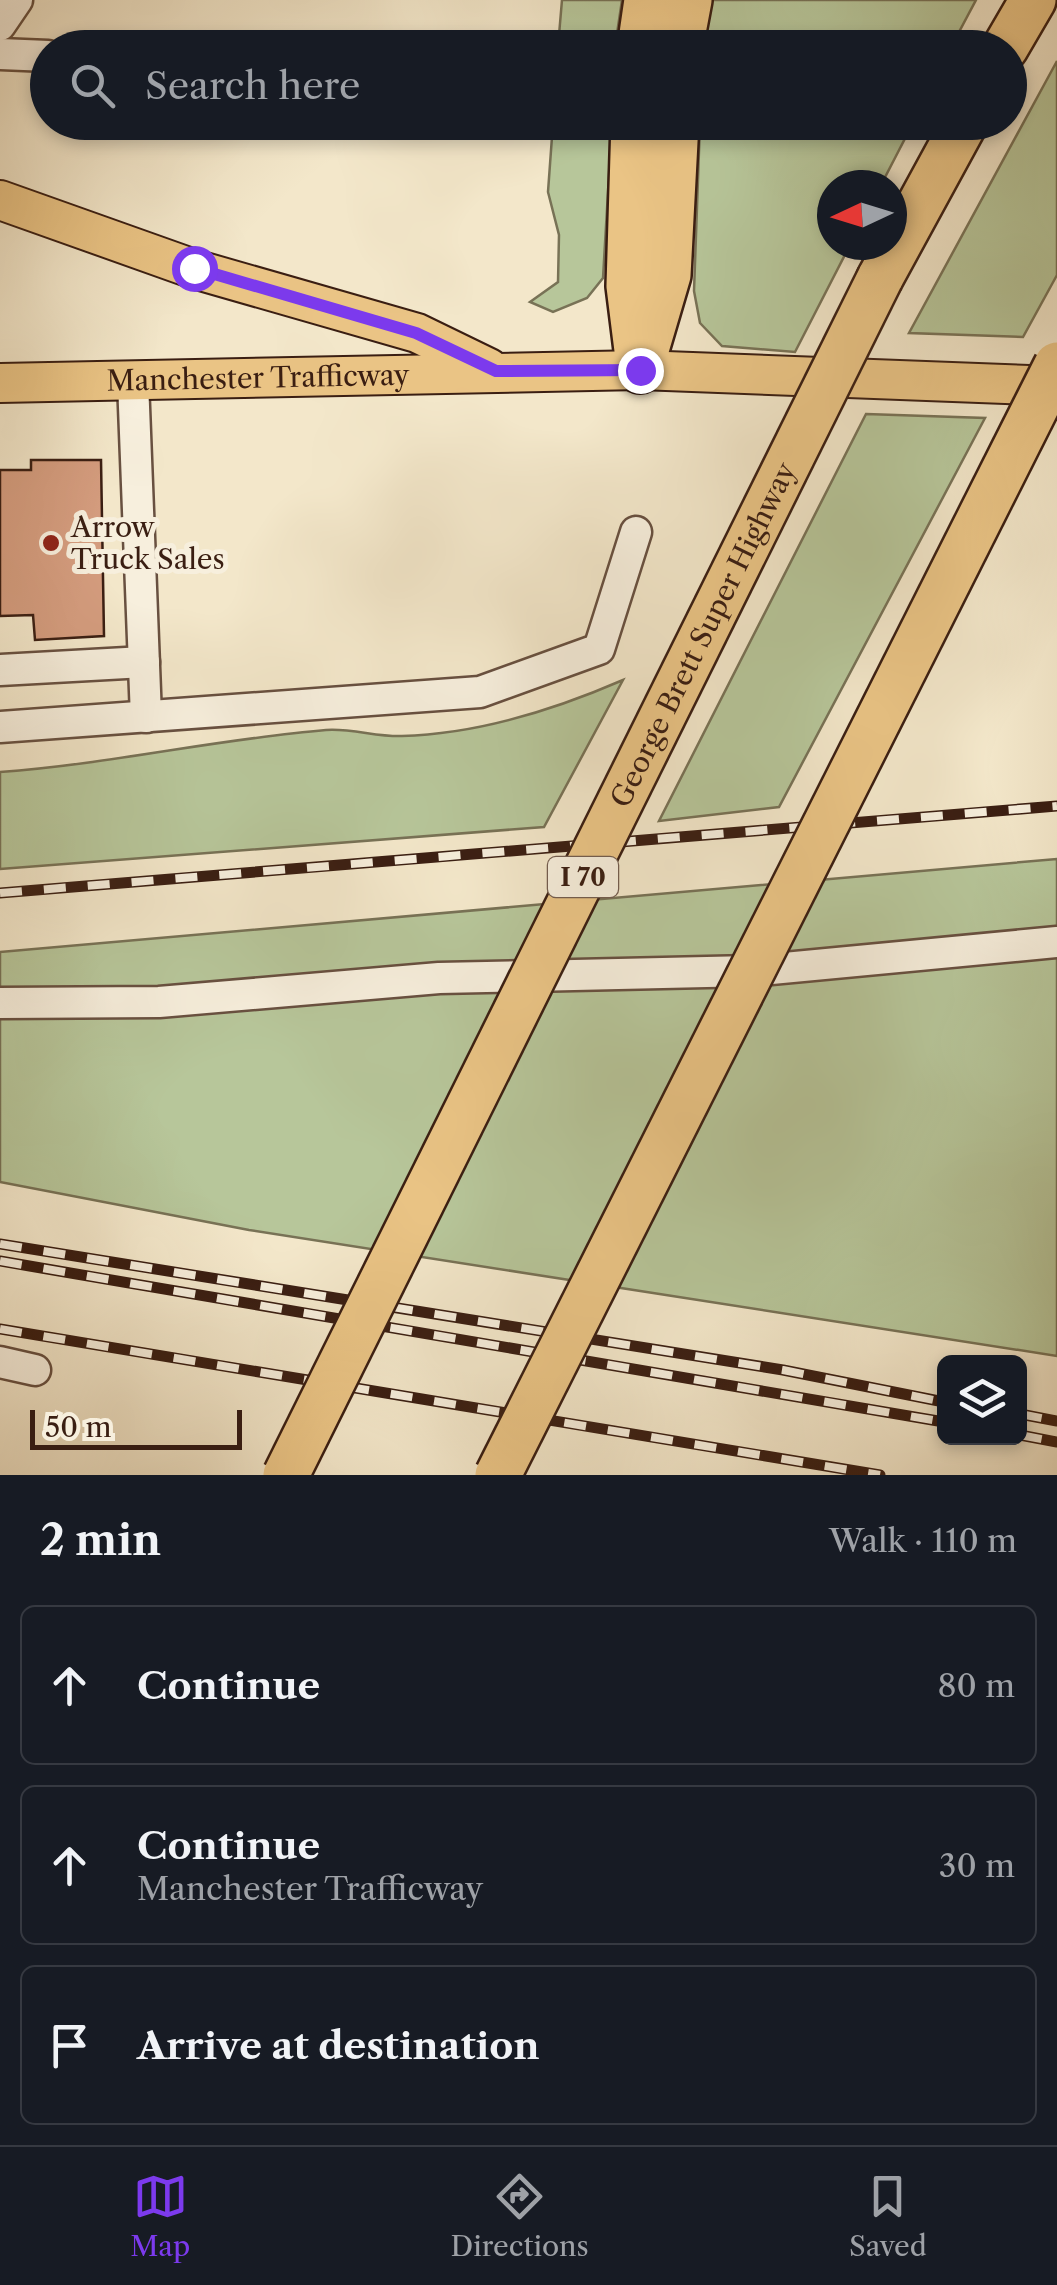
<!DOCTYPE html>
<html lang="en">
<head>
<meta charset="utf-8">
<style>
	body { margin:0; font-family:"Libre Caslon Text",serif; background:#242831; color:#f1f3f6 }
	.controls { position:absolute; right:30px; bottom:30px; display:grid; overflow:hidden; border-radius:15px; box-shadow:0 5px 15px #0003 }
	.controls button { width:90px; height:90px; display:grid; place-items:center; padding:0; border:0; border-bottom:2px solid #363941; background:#171b24; color:#f1f3f6; font:50px sans-serif }
	.compass { position:absolute; left:817px; top:170px; width:90px; height:90px; border-radius:50%; background:#171b24; box-shadow:0 5px 15px #0003; rotate:266deg }
	.scale { position:absolute; left:30px; bottom:25px; width:212px; box-sizing:border-box; padding-left:10px; border:5px solid #3a1e12; border-top:0; font-size:28px; line-height:35px; white-space:nowrap; color:#3a1e12; -webkit-text-stroke:8px #f7efdd; paint-order:stroke }
	.stop { position:absolute; width:30px; height:30px; margin:-22px; border:8px solid #7c3aed; border-radius:50%; background:#fff }
	.stop.end { background:#7c3aed; border-color:#fff; box-shadow:0 2px 10px #0008 }
	.list { margin:0; padding:0; list-style:none }
	h2 { display:flex; justify-content:space-between; align-items:center; height:130px; margin:0; padding:0 40px; font-size:42px }
	h2 small { font-size:32px; font-weight:400; color:#9ea1a6 }
	.list li { display:grid; grid-template-columns:65px 1fr auto; gap:30px; align-items:center; box-sizing:border-box; height:160px; margin:0 20px 20px; padding:0 20px; border:2px solid #363941; border-radius:15px }
	.list b { display:block; font-size:38px; white-space:nowrap }
	.list p { margin:0; font-size:32px; white-space:nowrap; color:#9ea1a6 }
	.list em { font-size:32px; font-style:normal; color:#9ea1a6 }
	.icon { flex:none; width:55px; height:55px; fill:none; stroke:currentColor; stroke-width:2; stroke-linecap:round; stroke-linejoin:round }
	.map { position:relative; flex:none; width:1057px; height:1475px; overflow:hidden }
	.search { position:absolute; background:#171b24; box-shadow:0 5px 15px #0003; left:30px; right:30px; top:30px; height:110px; display:flex; align-items:center; gap:25px; box-sizing:border-box; padding:0 35px; border-radius:55px; color:#9ea1a6; font-size:38px }
	.sheet { height:670px; background:#171b24 }
	nav { display:flex; justify-content:space-around; align-items:center; box-sizing:border-box; height:140px; border-top:2px solid #363941; background:#171b24; font-size:28px; color:#9ea1a6 }
	nav a { display:grid; justify-items:center; gap:5px }
	nav .on { color:#7c3aed }
	.map>svg:first-child { display:block }
</style>
</head>
<body>
<div class="map">
<svg width="1057" height="1475" viewBox="0 0 1057 1475">
	<rect width="100%" height="100%" fill="#f3e7ca"/>
	<filter id="stains"><feTurbulence type="fractalNoise" baseFrequency=".002" numOctaves="4"/><feColorMatrix values="0 0 0 0 .2 0 0 0 0 .09 0 0 0 0 .02 0 0 0 .5 -.17"/></filter>
	<radialGradient id="worn" r=".72"><stop offset=".6" stop-color="#630" stop-opacity="0"/><stop offset="1" stop-color="#630" stop-opacity=".3"/></radialGradient>
	<g fill="#b7c69a" stroke="#787256" stroke-width="2.5">
		<path d="M562,0h60l-7,47h-57z"/>
		<path d="M711,0h265l-25,47 -247,1z"/>
		<path d="M1057,61v214l-34,62 -114,-4z"/>
		<path d="M553,123h59l-9,155 -16,20 -34,14 -23,-10 28,-20 1,-47 -11,-43z"/>
		<path d="M700,123h213l-32,62h-49v60h18l-55,107 -73,-6 -22,-23 -6,-32z"/>
		<path d="M866,414l119,4 -206,389 -120,14z"/>
		<path d="M623,680l-79,147 -544,42v-97c110,-8 217,-33 326,-42 25,-2 51,7 76,6 77,-2 152,-26 221,-56z"/>
		<path d="M1057,859v497l-808,-126 -249,-48v-230z"/>
	</g>
	<path fill="#d49c7e" stroke="#3a1e12" stroke-width="2.5" d="M31,460h70l3,176 -69,4 -2,-25 -33,1v-146h31z"/>
	<g fill="none" stroke-linecap="round" stroke-linejoin="round">
		<defs>
			<g id="minor">
				<path d="M0,25l17,-25"/>
				<path d="M0,54l48,2"/>
				<path d="M133,381l13,336"/>
				<path d="M0,670l144,-8"/>
				<path d="M0,727l480,-35 119,-43 37,-117"/>
				<path d="M0,1003l159,-1 280,-24 312,-7 306,-29"/>
				<path d="M0,1362l35,8"/>
			</g>
			<g id="major">
				<path d="M0,200l194,69 223,64 72,35"/>
				<path id="s1" d="M0,383l640,-13 417,16"/>
			</g>
			<g id="highway">
				<path d="M640,48l7,-48"/>
				<path d="M680,48l9,-48"/>
				<path d="M1005,48l28,-48"/>
				<path d="M634,122l-5,164 8,64"/>
				<path d="M880,278l85,-156"/>
				<path d="M640,370l28,-95 8,-153"/>
			</g>
		</defs>
		<use href="#minor" stroke="#685040" stroke-width="35"/>
		<use href="#major" stroke="#3a1e12" stroke-width="42"/>
		<use href="#highway" stroke="#3a1e12" stroke-width="50"/>
		<use href="#minor" stroke="#f7efdd" stroke-width="30"/>
		<use href="#major" stroke="#eac485" stroke-width="38"/>
		<use href="#highway" stroke="#eac485" stroke-width="45"/>
		<defs>
			<g id="rail">
				<path d="M0,893l1057,-87"/>
				<path d="M0,1244l783,126 161,32"/>
				<path d="M0,1261l944,161"/>
				<path d="M0,1329l880,146"/>
				<path d="M1020,1414l37,7"/>
				<path d="M1020,1435l37,7"/>
			</g>
		</defs>
		<use href="#rail" stroke="#3a1e12" stroke-width="11"/>
		<use href="#rail" stroke="#f7efdd" stroke-width="8" stroke-dasharray="22" stroke-linecap="butt"/>
		<defs>
			<g id="highway-bridge">
				<path id="s2" d="M286,1475l594,-1197"/>
				<path d="M498,1475l559,-1110"/>
			</g>
		</defs>
		<use href="#highway-bridge" stroke="#3a1e12" stroke-width="50" stroke-linecap="butt"/>
		<use href="#highway-bridge" stroke="#eac485" stroke-width="45"/>
	</g>
	<g fill="none" stroke-linecap="round" stroke-linejoin="round">
		<path stroke="#7c3aed" stroke-width="12" d="M194,268l222,65 80,38 144,-1"/>
	</g>
	<circle fill="#8f2418" stroke="#f7efdd" stroke-width="4" cx="51" cy="543" r="10"/>
	<g text-anchor="middle" dominant-baseline="central" stroke-width="10" stroke-linejoin="round" paint-order="stroke">
		<rect fill="#f7efdd" stroke="#735d4f" stroke-width="2.5" x="548" y="857" width="70" height="40" rx="8"/>
		<g font-size="25" font-weight="bold" fill="#3a1e12">
			<text x="583" y="877">I 70</text>
		</g>
		<g font-size="28" fill="#3a1e12" stroke="#f7efdd">
			<text stroke="none"><textPath href="#s1" startOffset="258">Manchester Trafficway</textPath></text>
			<text stroke="none"><textPath href="#s2" startOffset="938">George Brett Super Highway</textPath></text>
		</g>
		<g font-size="28" fill="#3a1e12" stroke="#f7efdd" text-anchor="start">
			<text x="71" y="527">Arrow<tspan x="71" dy="32">Truck Sales</tspan></text>
		</g>
	</g>
	<rect width="100%" height="100%" filter="url(#stains)"/>
	<rect width="100%" height="100%" fill="url(#worn)"/>
</svg>
<div class="controls">
<button><svg class="icon" aria-label="layers" viewBox="0 0 24 24"><path d="M12 4l9 5-9 5-9-5zM3 14l9 5 9-5"/></svg></button>
</div>
<svg class="compass" viewBox="-18 -18 36 36"><path d="M0-13l5 13h-10z" fill="#e53935"/><path d="M0 13l5-13h-10z" fill="#9ea1a6"/></svg>
<div class="scale">50 m</div>
<div class="stop" style="left:194px;top:268px"></div>
<div class="stop end" style="left:640px;top:370px"></div>
<div class="search"><svg class="icon" aria-label="search" viewBox="0 0 24 24"><circle cx="10" cy="10" r="6"/><path d="M15 15l6 6"/></svg>Search here</div>
</div>
<section class="sheet">
<h2>2 min<small>Walk · 110 m</small></h2>
<ul class="list">
<li><svg class="icon" aria-label="ahead" viewBox="0 0 24 24"><path d="M12 20V5M6 11l6-6 6 6"/></svg><div><b>Continue</b></div><em>80 m</em></li>
<li><svg class="icon" aria-label="ahead" viewBox="0 0 24 24"><path d="M12 20V5M6 11l6-6 6 6"/></svg><div><b>Continue</b><p>Manchester Trafficway</p></div><em>30 m</em></li>
<li><svg class="icon" aria-label="arrive" viewBox="0 0 24 24"><path d="M6 21V4h12l-3 4 3 4H6"/></svg><div><b>Arrive at destination</b></div></li>
</ul>
</section>
<nav>
<a class="on"><svg class="icon" aria-label="map" viewBox="0 0 24 24"><path d="M3 6l6-2 6 2 6-2v14l-6 2-6-2-6 2zM9 4v14M15 6v14"/></svg>Map</a>
<a><svg class="icon" aria-label="directions" viewBox="0 0 24 24"><path d="M12 3l9 9-9 9-9-9zM9 14v-3h6M13 9l2 2-2 2"/></svg>Directions</a>
<a><svg class="icon" aria-label="saved" viewBox="0 0 24 24"><path d="M7 4h10v16l-5-4-5 4z"/></svg>Saved</a>
</nav>
</body>
</html>
